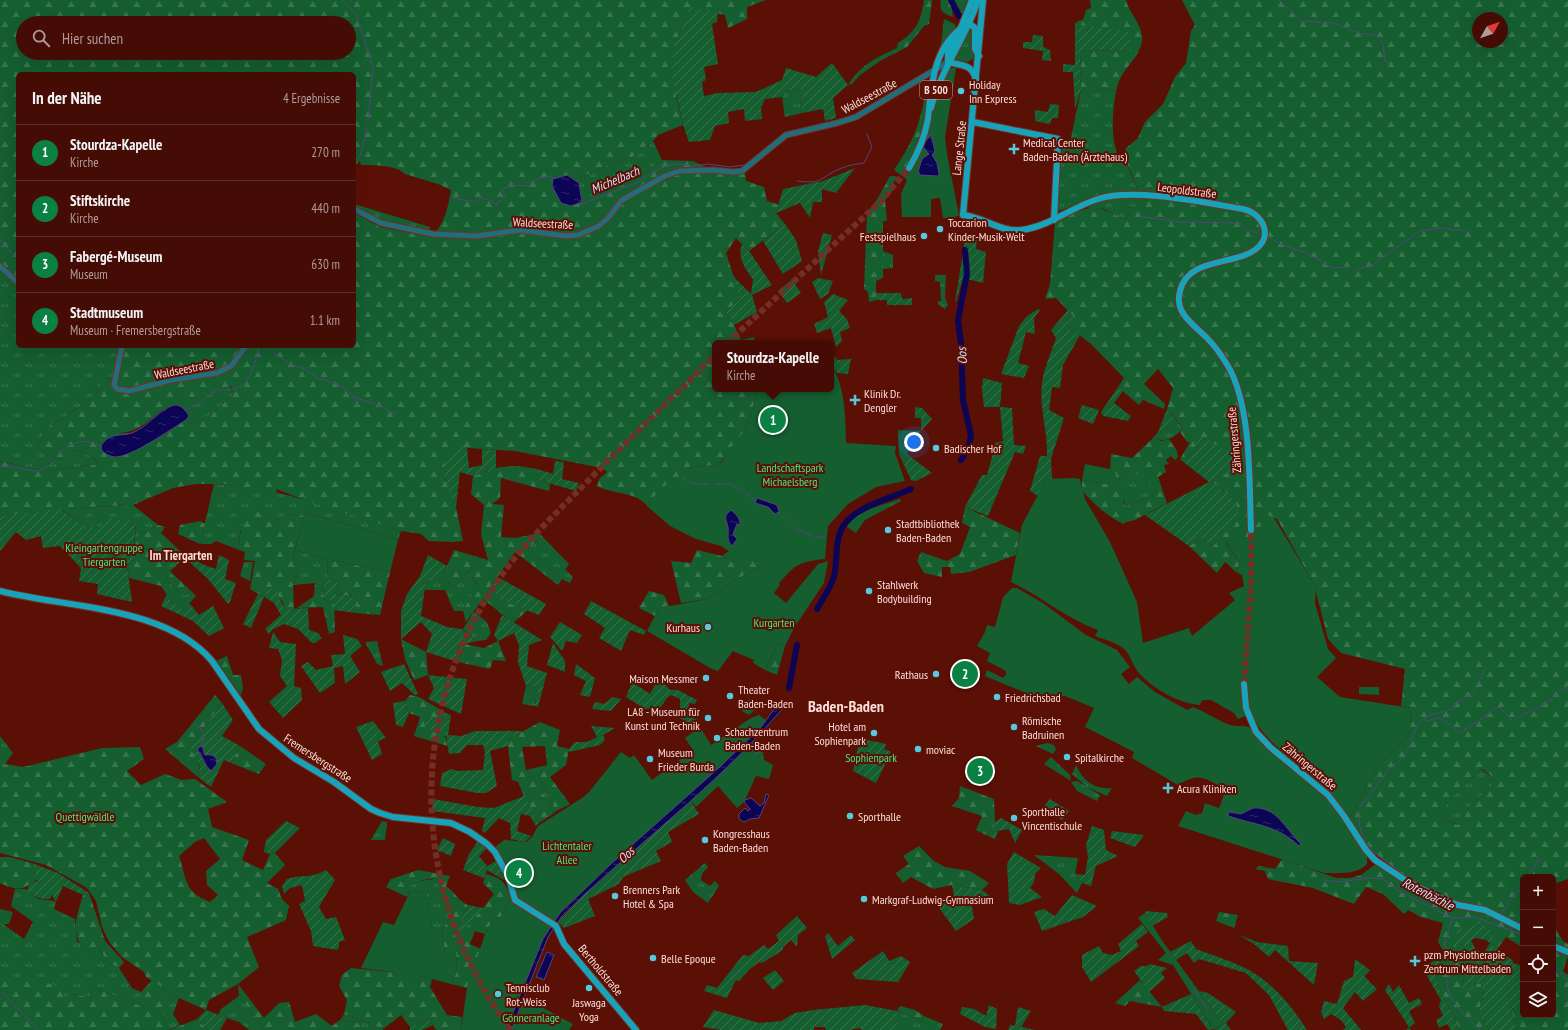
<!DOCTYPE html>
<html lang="de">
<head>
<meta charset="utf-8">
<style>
	body { margin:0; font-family:"PT Sans Narrow",sans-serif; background:#4b150e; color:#f1f3f6 }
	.controls { position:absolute; right:12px; bottom:12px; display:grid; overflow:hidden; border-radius:6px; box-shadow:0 4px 16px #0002 }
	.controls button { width:36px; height:36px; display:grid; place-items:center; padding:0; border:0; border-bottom:1px solid #5c2c26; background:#440c04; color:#f1f3f6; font:20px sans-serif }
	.compass { position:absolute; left:1472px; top:12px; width:36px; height:36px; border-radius:50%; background:#440c04; box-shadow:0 4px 16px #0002; rotate:50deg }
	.you { position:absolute; left:914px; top:442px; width:14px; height:14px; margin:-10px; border:3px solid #fff; border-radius:50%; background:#1a73e8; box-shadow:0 0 0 6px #1a73e833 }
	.badge { display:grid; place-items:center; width:26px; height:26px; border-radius:50%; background:#0b8043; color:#fff; font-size:13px; font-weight:700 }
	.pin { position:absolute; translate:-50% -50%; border:2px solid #fff; box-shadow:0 1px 4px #0006 }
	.popup { position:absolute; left:712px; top:340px; width:122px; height:52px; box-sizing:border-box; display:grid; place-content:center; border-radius:6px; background:#440c04; filter:drop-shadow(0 1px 3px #0005); font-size:13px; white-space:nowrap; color:#af9b9a }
	.popup b { font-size:15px; color:#f1f3f6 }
	.popup::after { content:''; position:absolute; left:50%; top:100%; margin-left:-8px; border:8px solid transparent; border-top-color:#440c04 }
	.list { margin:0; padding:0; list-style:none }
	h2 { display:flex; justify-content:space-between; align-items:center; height:52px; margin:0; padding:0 16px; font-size:17px }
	h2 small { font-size:13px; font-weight:400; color:#af9b9a }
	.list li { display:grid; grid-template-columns:26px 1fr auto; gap:12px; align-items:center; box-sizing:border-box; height:56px; padding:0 16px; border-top:1px solid #5c2c26 }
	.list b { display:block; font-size:15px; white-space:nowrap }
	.list p { margin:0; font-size:13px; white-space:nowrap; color:#af9b9a }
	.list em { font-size:13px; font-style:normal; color:#af9b9a }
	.icon { flex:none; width:22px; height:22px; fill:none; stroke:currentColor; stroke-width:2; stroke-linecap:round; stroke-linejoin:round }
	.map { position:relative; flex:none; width:1568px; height:1030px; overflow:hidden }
	.search { position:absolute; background:#440c04; box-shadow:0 4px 16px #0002; left:16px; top:16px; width:340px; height:44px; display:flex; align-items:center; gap:10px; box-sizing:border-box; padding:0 14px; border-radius:22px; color:#af9b9a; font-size:15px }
	.panel { position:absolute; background:#440c04; box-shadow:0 4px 16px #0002; left:16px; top:72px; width:340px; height:276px; border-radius:6px }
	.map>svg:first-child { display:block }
</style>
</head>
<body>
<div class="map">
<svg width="1568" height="1030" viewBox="0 0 1568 1030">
	<defs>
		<pattern id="grass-tufts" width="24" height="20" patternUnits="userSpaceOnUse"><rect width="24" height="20" fill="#145e30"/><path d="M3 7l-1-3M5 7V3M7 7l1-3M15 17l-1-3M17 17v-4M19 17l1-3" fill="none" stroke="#37754d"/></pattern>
		<pattern id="forest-firs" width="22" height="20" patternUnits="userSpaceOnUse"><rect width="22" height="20" fill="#145e30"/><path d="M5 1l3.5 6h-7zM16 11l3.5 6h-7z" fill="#37754d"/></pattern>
		<pattern id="garden-furrows" width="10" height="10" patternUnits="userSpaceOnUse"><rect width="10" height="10" fill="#145e30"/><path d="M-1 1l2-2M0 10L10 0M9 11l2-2" fill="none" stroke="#37754d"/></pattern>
		<pattern id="water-ripples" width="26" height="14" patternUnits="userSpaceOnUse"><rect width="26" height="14" fill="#0c0454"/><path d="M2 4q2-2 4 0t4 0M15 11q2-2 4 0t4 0" fill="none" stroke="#30286c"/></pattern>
	</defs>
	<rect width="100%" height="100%" fill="#5b1005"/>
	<g fill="url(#grass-tufts)">
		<path d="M944,19l11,5 1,6 -25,39 10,-25z"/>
		<path d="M970,26h2l2,32 -6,4 -14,-1 -1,-1z"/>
		<path d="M801,89l1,24 -17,4 -3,-20 2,-6z"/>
		<path d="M1102,89l14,2c-4,24 -6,48 4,70l5,-1 14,33h-26l-17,3 -36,15 -3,-3 5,-62 8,-4 11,-52 7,2z"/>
		<path d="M653,141l9,19 -28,21 -52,21 -3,-19 2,-6 36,-16 14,-3z"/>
		<path d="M1121,197l19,1v4l-5,5 -11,1 5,6 -4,6 -21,-11 -17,-1 19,-10z"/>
		<path d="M354,204l76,23 -1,4 -47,-11 -28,-14z"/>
		<path d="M883,251l10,4v13l-10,1z"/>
		<path d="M0,266l18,17v63h104l-7,32 -11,1 -5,11 -13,13 -39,25 -10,20 22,12 18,-10 13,5 9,9 -54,7 -45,-10z"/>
		<path d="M935,275h11l-1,23 3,7 -3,4 -7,-5v-3h3l-1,-19 -5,-1z"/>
		<path d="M230,386l3,9 -27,23 -16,6 -4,-4 2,-5 -9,-10 2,-7 22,-1z"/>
		<path d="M1178,423l5,5c-8,10 -18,15 -30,10l5,-6z"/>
		<path d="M1139,471l19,21 -32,15 -8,-25 4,-7 7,7z"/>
		<path d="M214,484c65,3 126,27 187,47l-3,9 -93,-28 -1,4 -15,-2 -18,8 -31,9 -1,19 -23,-9 -5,3h-11z"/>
		<path d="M900,499l1,2 -36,19 -9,13 -9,-6c9,-17 36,-22 53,-28z"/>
		<path d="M133,505l25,20 -23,13 1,-17 -42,7 -13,-5 -20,-14z"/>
		<path d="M536,541l37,36 -3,6 -8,-4 -35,-29z"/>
		<path d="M295,550l32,9 1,19 -4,8 -9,-3 -22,2 5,-13 -5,-16z"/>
		<path d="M170,558l7,7 -7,6 2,2 -4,5 -9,-8z"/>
		<path d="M244,562h9l-3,19 -10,-5z"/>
		<path d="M468,571l9,14 -14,26h-9l-9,-21h-21l2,-10 12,-6 5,1 8,11 8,-3z"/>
		<path d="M167,581l17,15 6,-6 6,6 -13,14 -11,-8 -11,-16z"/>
		<path d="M474,612l13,10 4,11 -5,7 -9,1 -14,-12z"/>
		<path d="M377,641l6,25 -6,-2 -12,-22z"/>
		<path d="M526,686l11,2 -2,18 -13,-2z"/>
		<path d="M749,699l10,7 -10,9 -7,-4z"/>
		<path d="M0,736l13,17 -8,11 -5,3z"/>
		<path d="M1047,743l7,2 2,4 -3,5 -17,-8z"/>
		<path d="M1051,757l19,18 1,6 -27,-17z"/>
		<path d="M547,765l-9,10 18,36 -2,2 -17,-31 -11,-12z"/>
		<path d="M1076,765c7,16 19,25 36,23l-5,8 -20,-9 -15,-13z"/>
		<path d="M1481,769l14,10 -3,7 -29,27 -4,12 -18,-8c2,-16 28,-37 40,-48z"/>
		<path d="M1077,781l23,14 -3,6 -20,-10 -6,-9z"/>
		<path d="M382,821l5,1 -2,18h-14z"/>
		<path d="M1034,855l44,3 -3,16 7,9 -5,10 -18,-19z"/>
		<path d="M705,863l3,4 -6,7 -1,6 9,6 5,-5 4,5 -11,17 -15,-11 -8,-12z"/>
		<path d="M435,879l4,1 3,13 17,8 -17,30 -9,2 -8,-42 -15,1 -5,-4 14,-7z"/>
		<path d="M15,889h9c6,1 8,7 13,9 6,3 13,1 19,4l-2,7 21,10 2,23 19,3 13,18 10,5 13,20 9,4 11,-12 27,18 -6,16 7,11 -12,5 -5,-15 -68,-27 -6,9 -17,-3 -9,5 -63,-18v-72l13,3 -4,12h-6l21,15 9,-17 -22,-16z"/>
		<path d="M239,996l21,27 3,7h-14l-10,-8 -21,-7 3,-6z"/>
		<path d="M897,1011l25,10 2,-5 19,8 -3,6h-43z"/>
		<path d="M344,1014l39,15v1h-18l-7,-7 -17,-4z"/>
	</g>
	<g fill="url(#forest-firs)" fill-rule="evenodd">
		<path d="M0,0h766l-19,7v12l-19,9 -3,-13 -35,-7 -13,32 -2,-1 1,57 7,29 -25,10 -5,6 -22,17 -14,3 -36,16 -2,6 -12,-8 4,31 63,-25 28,-21 31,1 21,10h31l1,10 18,6 3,14 13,4 -4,8 9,11 -36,27 -13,-13 -10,15 15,46 -16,12 9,14 7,15 13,-3 2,6h-41v46h44l-14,41 -26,35 -27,2 -40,32 -4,8c-11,-16 -34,-12 -51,-21l2,-7 8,-7 -5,-4 -87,-17 -60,-4 -9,9 -1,22 11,29 7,34 -9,1 -25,-1 -8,-7 -20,-3 -94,-30 -31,-12 1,4 -54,-9h-27l-23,4 -40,17 -42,2 -91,9v-55l45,10 54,-7 -9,-9 -12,-5 -19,10 -22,-12 10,-20 39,-25 13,-13 4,-11 12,-1 7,-32h232v-133l26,14 52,10c14,-17 15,-26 19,-47l-13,-6 -33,-10c-9,-9 -31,-9 -44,-9l-1,-4 -6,5v-92h-336v209l-18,-17zM23,23h326v30h-326zM231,386l2,9 -27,23 -16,6 -4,-4 -25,16 -42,-3c30,-1 37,-28 60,-28l2,-7 22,-1z"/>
		<path d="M924,0h8l-3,24 -5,2 -17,21 -27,14 -20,14 -8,9 -4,1c13,-20 27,-27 49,-37l1,-5c18,-11 23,-22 26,-43z"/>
		<path d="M941,0h27l-6,14 -7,-12 -4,2 2,13c-10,-4 -14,-5 -12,-17z"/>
		<path d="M1090,0h36c3,13 15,23 16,36 2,16 -16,30 -22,43 -2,4 -3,8 -4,12l-14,-2 -14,3 -7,-2 -1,-40 51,1 -56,-27 3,-3 5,-1 3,-10 5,-2z"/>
		<path d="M1182,0h386v879l-15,5v-7h-30v49c-22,-12 -36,-19 -61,-23l30,12 31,16v15h-3l-14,-9 -9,12 -7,-6 -11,-20 -23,26 7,-5 7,12 -8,32 11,-6 8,2 2,12 -5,19 11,15h-29l-21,-42 -2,-11 7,-25 -6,-10 5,-19 -22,-6 -13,-7 -4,4 -21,-20 -17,-7 -12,17 -41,-16 -45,-9 -3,-8 -10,-2 4,-3 16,3 7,-10 54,19h14l11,-3 15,-11 20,13 6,-3 -32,-24 -21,-31 27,-49 34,-38 1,-24 -10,-2 4,-37 -64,-16 -13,-14 -14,-55 -37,-65 -11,-4 -8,29 -11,-1 -6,-18 -15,18 14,20 -4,9 -11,-10 -8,11 -28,-27 12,-8 12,9 23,-45 -24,-21 -18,-45 2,15 -14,10 -2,-2 10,-17h-3l-7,-10 3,-4 -16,-19 6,-21 -15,-19 -14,15 21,20 -1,5 -21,-9 -4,5 -21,-18 6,-9 -33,-34 -25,-19 7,-9 -17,-18 -11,1 5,-15 5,-62c33,-15 36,-21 70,-2l4,-6 -5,-6 11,-1 5,-5c-1,-19 -15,-34 -15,-53l13,-11 7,-16 18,-18 12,-27 11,-14 5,-32 4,-6zM1478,18h24v24h-24zM1481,769h2l12,10 -3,7 -29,27 -5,12 -17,-8c3,-16 28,-37 40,-48z"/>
		<path d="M925,96l3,4c-4,25 -8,56 -23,78l-11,-8c19,-29 24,-40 31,-74z"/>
		<path d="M890,176l8,1 -8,10 3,3 -8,10 2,21h-4v57l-7,3v19l-7,2 -1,-10 -4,-3 3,-76 11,-15z"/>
		<path d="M898,430l23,1 -14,23 -3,11 -5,-11z"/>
		<path d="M1153,438l8,3 8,-2 8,12 1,6 -3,3 -4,-4 -5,4 3,4 -5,1 2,7 -8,5 9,26 -32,17 -9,2 -3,2c-17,-9 -29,-19 -41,-34v-10l26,4 8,-9 -6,-6 1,-15 21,4zM1139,472l19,20 -32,15 -3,-7 4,-5 -2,-8 -7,-5 4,-7 7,8z"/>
		<path d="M519,466l18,3 1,11 12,4 -1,7 -48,-13 -1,20 -8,6 12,1 -3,32 15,1 23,-5 30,31 -4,6 -29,-29 -9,9 35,29 -4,6 -43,-33 -26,37 12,11 27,10 -15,13 -30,-24 -17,23 -3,-11 14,-27 -9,-13 -9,12 -8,3 -8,-11 11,-25 34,10 -7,-26 3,-29 -13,-11 2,-18 27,-9z"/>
		<path d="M965,507l55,26 -4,22 -47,17 -18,2 -1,-7h-8v10l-18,-4 -7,-12 4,-9 26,9 13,-7 10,-27 -8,-4z"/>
		<path d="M262,510l9,12 18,-8 15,2 -11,40 5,16 -5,13 1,24h-9l-2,-7 -13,-15 -6,10 -14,-8 5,-28 -11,-1 1,-8 -6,-2c2,-25 0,-28 23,-40z"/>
		<path d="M200,521l5,3 -5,20 -22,-10 2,-9z"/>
		<path d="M158,525l7,2 -4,6 17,16 -19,21 9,8 4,-5 18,17 -6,6 -17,-15 -6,5 -32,-8 -2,-12 6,-6 2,-22z"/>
		<path d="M697,550l25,6 13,6 15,-5 10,3v7l-30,16 -23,16 -26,4 -10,-42 20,2z"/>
		<path d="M327,559l63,13 -10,43 -24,-2v-16l-21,-3 4,-11 -11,-5z"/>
		<path d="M315,583l9,3 -1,13 11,3 1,30 -6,2 -6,-27 -26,1 17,-12z"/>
		<path d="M649,591l15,4 5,11 -10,2 -4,8 -16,-8z"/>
		<path d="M401,639l25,13 2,23 -14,5 -9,-21z"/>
		<path d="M498,641l8,20 -13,-1 -3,9 -32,-7 6,-18 20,4z"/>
		<path d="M779,643l6,3 -8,29 -12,-5z"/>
		<path d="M227,656l6,19h8l2,13 -2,7 -25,-34z"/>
		<path d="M215,695l7,8 -33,45 8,7 3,17 -2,5 -33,-28 12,-7z"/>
		<path d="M410,695l9,2 27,16 -6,9 8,24 -34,-10 6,-19 -11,-4 -4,-12z"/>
		<path d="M540,722l20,8 -3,16 12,3 -3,16 -16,12 20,27 -14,7 -18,-36 9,-10 -2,-19 -23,1 4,23 11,12 17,31 -15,10 -11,-17 -10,-24 -6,-2 -4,-34 1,-7z"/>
		<path d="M240,746l26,18 -7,10 -28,-11z"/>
		<path d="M140,747l4,12 -17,12 14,14 24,-11 17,6 13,-1 32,23 -19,7 4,18 37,13 -7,20 21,10 7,-16 5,-1 10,12 -18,18 11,6 4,10 7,7 -3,14 -39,17 12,30 -21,17 26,34 15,-15 10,-1 6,20 21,-8 16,12 9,-7 17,4 7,7h-102l-3,-7 -21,-27 -1,-12 -29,16 -3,10 -27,-12 -33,-21 -2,-5 -22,-15 -12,-14 -8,-16 -6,-26 -9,-13 -41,-23 -46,-12v-86l5,-3 18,3 79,-19zM204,838l16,21 -14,12 1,14 11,10 -8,7c-26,-10 -23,-22 -31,-46l16,-14z"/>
		<path d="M960,786l34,13 1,23 -7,14 -12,-6 6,-14 -30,-10 7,-8z"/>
		<path d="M919,846l15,15 11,6 25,4 19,12 -7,7 -30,-5 -19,4 -22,-12 -8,6 -7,-10 13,-9 -6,-8z"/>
		<path d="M0,857h10l22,6 4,17c-15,11 -18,11 -36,3z"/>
		<path d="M418,870l32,6 -4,10c9,6 12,15 22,19l-15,29 30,-26 11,-14 -11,-11 3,-9c17,5 18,7 25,23l-10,20 -7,1 -9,16 -10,-3 -5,13 11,5 -14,39 -16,-4 6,-13 -1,-18 -11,2 -3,-24 17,-30 -17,-8 -4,-5 1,-8c-12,-4 -24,3 -34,8l5,4 -3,5 -21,-10 5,-8z"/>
		<path d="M89,893l16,48 19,21 -5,6 -10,-5 -12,-17v16h-7c-18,-29 -17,-35 -7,-67z"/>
		<path d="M1219,912l19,3 -4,13 -18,-7z"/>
		<path d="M1553,924l10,17 5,3v5l-15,-6z"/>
		<path d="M1553,949l15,7 -5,15 5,4v55h-51l-6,-21 12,-4v10h30z"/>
		<path d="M351,968l42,4 13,11 10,-8 16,4 -2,8 17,28 15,2 -1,13h-25l-7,-11 -19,8 -9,-12 -18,14 -39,-15 3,-14 -8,-14 3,-11z"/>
		<path d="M1140,980l22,27 -32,-6 -5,5 -10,-3z"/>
		<path d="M0,981l48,2 12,5 3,10 9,-4 17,3 6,-9 51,20 -4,-15 9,-9 15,13 4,11 -7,7 5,15h-168z"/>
		<path d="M900,1006l15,4 9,6 -2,5 -25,-10z"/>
		<path d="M197,1019l11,11h-39z"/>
	</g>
	<g fill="#145e30">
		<path d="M948,68h8l-11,69 2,17 12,61 -5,3h-11l-3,-20 -9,1v18h-29l-1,-23 6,-14 -2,-2c17,-24 22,-54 31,-81 4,-10 8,-19 12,-29z"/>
		<path d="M831,367c14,14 15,57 15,76l50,3 -1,7 10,28 -29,6 -28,17 -20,22 -3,33c-26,3 -29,5 -46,24l1,2 -6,8 12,10 32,-39 10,-3 -4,22 -30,45 -9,18 -6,-3 -14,27 -12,-7 1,-3 -21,-9 -15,20 -6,-2 -65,-38 12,-23 48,-9 23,-16 30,-16v-6l-10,-3 -15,4 -13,-6 7,-5 -8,-5 -25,-7 -26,-13 -22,-19 4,-8 11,-12 29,-20 27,-2 3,-3 10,-16 13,-16 14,-41h72z"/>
		<path d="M1085,464l25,5 7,6 -9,9 -26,-4z"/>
		<path d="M1074,478l6,1 5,20 25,43 27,60 6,41 46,-15 3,8 43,-36 -6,-7 15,-7 -2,-11 -6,-3 4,-9 -14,-21 15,-18 6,19 11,1 4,-21 4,-9 8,4 42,69 -1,16 13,46 8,9 -19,19 23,20 71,11 -1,24 -34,38 -27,49c-6,-10 -13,-20 -22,-29 -26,-26 -59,-43 -76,-76l-13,5 -4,-6 -23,-13h-9l-2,5c-22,-2 -47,-16 -62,-33 -6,-8 -7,-17 -15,-24 -6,-5 -20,-9 -28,-12l3,-6c-31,-11 -57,-34 -87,-48l11,-57 19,-36 4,-10z"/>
		<path d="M305,512l93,28 -8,32 -63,-13 -32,-9z"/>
		<path d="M1012,588h5l26,15 43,32 31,15 13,17 -9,7 8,10 8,-7 18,15 32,18 6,-3c12,5 23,12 34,17 8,3 15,1 22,3 18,26 47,43 71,64 19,17 33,43 47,65v8c-10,11 -29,9 -43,9l-146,-47 8,-15 10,4 6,-2 3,-10 14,5 7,-19c-21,-10 -26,-18 -48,-4l-46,-27 2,-6 -49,-25 9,-19 -29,-12 -38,1 -1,-4 -41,-17 2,-6 16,8 3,-3v-4l-19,-10 3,-8 -13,-7 8,-14 2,-7 8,2 8,-30z"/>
		<path d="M1359,687h20v8l-20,-1z"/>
		<path d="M759,715l7,5 -21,29 28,16 -4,14 -13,-3 -12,26 -7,6 -19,-22 -22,21 -6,-7 7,-6 -3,-3 -82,72 -52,50 -17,26 -37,91h-45l6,-42 18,-54 9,-16 7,-1 12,-24 -20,-44 11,-9 22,2 6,-5 6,-11 44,-28 7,-6 32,-40 9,6 4,-3 18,25 41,-30 -8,-12 15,-11 11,18 40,-27z"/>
		<path d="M425,891l8,41 9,-1 3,24 11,-3 1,19 -6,13 -35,-9 -10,9 -13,-12 -32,-4 22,-46 11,3 16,-33z"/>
		<path d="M1145,913l18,29 60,82 -9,6 -41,-65 -15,-5 8,-7 -28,-35z"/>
		<path d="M525,998l48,26 -4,6h-58z"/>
	</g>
	<g fill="url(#garden-furrows)" fill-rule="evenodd">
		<path d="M690,7l28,6 -1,9 -5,2 6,40 -14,3 2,13 -4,2 2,14 14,-3 38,-1 26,-12 4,-12 30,9 16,-14 16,22 -15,13 3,20 -11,3 -2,-12 -21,4 -1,-24 -16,2 -3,6 -17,2 -4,9 1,11 -17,2 -1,-12 -16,3 1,11 -14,3 -5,14 -21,2 -6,-17 -12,-54 4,-32 2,1z"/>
		<path d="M1075,24l55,8 1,19 -51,-1 1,40 -6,19 -2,-37h-10v-8l12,1z"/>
		<path d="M1033,35l10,1v11l7,3 1,11 -9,-1 1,-9 -20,-3v-6h9z"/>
		<path d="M1050,104l9,1 -1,13h-6l-2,6 -15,-3v-11l13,2z"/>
		<path d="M855,168l-19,25 -14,-4v13h-9l-3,16 -10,-15 -24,10 7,-24 40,-8z"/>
		<path d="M785,224l11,16 6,21 -19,13 -20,-33z"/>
		<path d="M823,233l9,2 -11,40 -3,-24z"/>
		<path d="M966,234l11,2 -1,13 10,3 -3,31 -20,-5 -7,24h-1z"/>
		<path d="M742,244l7,7 23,34 -20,10 5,17 -23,13 -9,-14 16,-12 -9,-24 19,19 2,-15c-8,-9 -16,-23 -11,-35z"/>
		<path d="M818,278l15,3 -5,13 -8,5 -8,-17z"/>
		<path d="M792,280l9,13 -14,10 -9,-12z"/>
		<path d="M876,293h25l1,6 10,-1v7h-25v-5h-11z"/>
		<path d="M833,294l15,6 -9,11 8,8 3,9 -10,4 2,9 -6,6 -5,-19 -14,5 -3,-9 14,-7 -4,-15z"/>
		<path d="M1038,309l2,1 -6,8 1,16 -9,-2 -8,31 11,3 -5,12 -23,-4 18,-48 8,-10z"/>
		<path d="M1068,310l5,7 -7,8 14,10 -17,30 -3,23 -8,-1 -3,23 15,8 -13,41 1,20h-7l-7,17 -8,-5 10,-35h7c1,-24 -8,-48 -5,-73 2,-15 9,-30 14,-45l-5,-8z"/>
		<path d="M836,357l1,3 14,-1 -3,15 -11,-1 -6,-6v-9z"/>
		<path d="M983,378l19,5 -2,24 12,1 2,37 12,1 -3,8 -8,-2 -27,64 -23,-9 17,-32h5l9,-32 7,-2 -3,-34h-16l-2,-17z"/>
		<path d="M1118,387l5,4 -9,12 17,13 -3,5 -25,-5 -2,-4z"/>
		<path d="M1082,405l17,5 -6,14 -15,-6z"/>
		<path d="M915,407l7,1 10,11 -11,12v-13h-6z"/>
		<path d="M1167,409l11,14 -20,9z"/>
		<path d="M1193,436l14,3 24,15 7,14 -26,13 24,21 3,15 -26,30 -12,-9 -12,8 -44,-31 64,-33 -27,-21 14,-10z"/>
		<path d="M455,447h12l2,21 13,-3v-16l14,1v19l-23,7 -13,-4 -4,35c-6,-15 -16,-33 -10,-50 1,-4 6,-7 9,-10z"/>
		<path d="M907,454l25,19 -16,8 -5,-1 -7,-15z"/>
		<path d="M555,461l9,1 -2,17 17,4 -3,8 -38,-11 -1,-11 16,5z"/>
		<path d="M61,509c11,8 25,20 39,18l7,-9 29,3 -3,39 -6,6 5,36 -35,-8 1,-10 -19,-3 2,-13 -21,-22 -17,2 -2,-12 -15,4 -10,-8 -16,19v-35z"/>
		<path d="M178,549l8,8 -9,8 -7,-7z"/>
		<path d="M219,555l10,5 -4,19 11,4 -6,19 -2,2 -20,-25 -22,-20 2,-3 16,9 12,4z"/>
		<path d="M428,555l19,11 -4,9h-5l-2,6 -10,-1 -5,36 26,11 15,2 15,12 -13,3 -6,18 -32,-10 6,-18 -11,-12 -20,17v-28l6,-17 13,-18z"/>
		<path d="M498,577l48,27 -7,11 -38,-15 -12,-11z"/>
		<path d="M328,578l11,5 -4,11 21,3v16l-22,-3v-8l-11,-3 1,-13z"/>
		<path d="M269,587l7,4 9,18 23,-1 1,22 9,3 4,5 -7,5h-3l-14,-14 -14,-5 -11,5 -4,5 -4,-5 16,-14 -7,-12 -10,-6 -13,31 -8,-4 15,-30 6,3z"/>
		<path d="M167,594l5,8 11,8 6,-7 10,12 14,-9 11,22 -15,8 -16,-15 -32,-15z"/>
		<path d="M591,601l55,30 -2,4 -14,-5 -9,21 -22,-13 6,-10 -21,-14z"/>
		<path d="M502,615l40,25 -13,5 -2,21 20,7 -9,34 -3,-1 2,-18 -11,-2 -8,-24 1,-17 -5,-12 -16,8 -4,-6z"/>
		<path d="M560,622l22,13 -5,8 -11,-2 -4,10 -12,-14z"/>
		<path d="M273,632l7,10 16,2 -2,42 7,2 1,12 -19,18 -14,-16 18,-16 -7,-10 2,-16 -4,-11 -9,-1z"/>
		<path d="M343,635l14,4 5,7 -12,10 10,16 -15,12 -2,-18 -9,2 1,15 -15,10 -19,-27 7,-4 8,8 17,-4 -2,-11 14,-1z"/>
		<path d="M553,643l12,18v11l-18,-7z"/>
		<path d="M404,664l14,30 -3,1 -13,-12 -12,8 -9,-19z"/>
		<path d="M576,664l19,14 -5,19 -10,-2 6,-14 -12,-6z"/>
		<path d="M428,675l39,4 -6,35 -33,-15 6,-11z"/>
		<path d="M659,678l11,12h8l19,10 -2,4 -6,-1 -1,13 10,4 -3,7 -15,-9v-19l-9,-4 -4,3 -6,9 -16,2 -19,-12 6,-15 18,12z"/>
		<path d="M613,697l8,2 -10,12 -19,-2 3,-7 9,2z"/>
		<path d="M405,701l4,12 -6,14 -7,-2 -3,-22z"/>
		<path d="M222,703l11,17 -11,16 18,10 -9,17 -7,-3 -13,27 -13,-10c5,-10 -2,-22 -9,-29z"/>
		<path d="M446,713l5,2 -3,20 13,1 14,-5h48l-14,8 -1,7 -18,5 7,35 -11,7h-9l-37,-7 2,-13 10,-4 5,2 26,-1 2,-18 -2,-7h-16l-7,8 -11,1 -3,-18 -22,-10 2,-10 14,6z"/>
		<path d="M373,721l13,17 -8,3 4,13 -10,6 -16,-33z"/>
		<path d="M591,726l24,2 -12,7 2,5 -5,5 -31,7v-3l6,-7h12l10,-5z"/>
		<path d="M862,739l24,5 -2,5 7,3 -15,31 -23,-12 6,-29z"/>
		<path d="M753,742l9,4 2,14 -19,-11z"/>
		<path d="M524,796l15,27 -3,3 -6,-10 -9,-2 -4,17 14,5 -6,6 -14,-3 -1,-16 -11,-5 -14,15 -3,-2 3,-13 -53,-7 1,-12 45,8 16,1z"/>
		<path d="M1050,799l19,12 -7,9 -19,-12z"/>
		<path d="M690,800l9,14 -31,18 4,10 -16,9 5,10 -38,16 -4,7 -31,15 7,17 -31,12 -6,-6 28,-29z"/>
		<path d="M1001,818l21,12 -7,13 -6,-14 -11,2 -3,8 -7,-3 7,-14z"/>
		<path d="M286,821l14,7 -25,25 -5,1 -6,-2 2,-12z"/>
		<path d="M1092,826l12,4 2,20 12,6 -22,10 -5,20 -9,-3 -7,-9 10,1 3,-18 -2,-12z"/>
		<path d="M1112,831l32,4 -9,12 -25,-9z"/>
		<path d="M443,838l12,6 -4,12 -14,-6z"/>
		<path d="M478,841l10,6 -9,9 8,10 11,-6 10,18 -4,2 -17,-10 -3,8 -21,-8 6,-16z"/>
		<path d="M1014,852l27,16 -6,6 -1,8 -4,6 12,9 -22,8 -11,-2 -2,-39z"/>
		<path d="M32,863l26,10 31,20 -6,2 -20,-9 -7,16 -4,-7 -2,4c-11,0 -15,-1 -23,-9l2,-5 6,-4 5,1 -4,-2z"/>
		<path d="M326,870l9,10 -16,27 7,12 10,-2 9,23 -6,2v5l-2,3 -24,-4 -2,-15 -12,-27 6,-3 -3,-16 -12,3 -6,6 -2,-8 5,-7c15,-5 24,0 39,-9z"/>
		<path d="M952,885l30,5 9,7 -7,5h-13l3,17 -18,12 -19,-26 18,-4z"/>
		<path d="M1072,895l25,11 -14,11 -41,14 -8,-19 10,-3 11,7z"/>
		<path d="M468,905l15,3 -26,31 -4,-5z"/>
		<path d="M1146,911l21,2 1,4 -16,9 -7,-13z"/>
		<path d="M797,916l10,12 -9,7 -1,12 -6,-7 -8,7v3l-21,13 -3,-1 -10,8 -10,11 -3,-1 -9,18 -23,-7 3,-6 10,3 26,-33 6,1 15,-11 4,4 11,-8 -3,-6z"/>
		<path d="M1479,923l15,9 -4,11 23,18v2l10,3v39l-12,4 6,21h-28l-11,-15 5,-19 -2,-12 -7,-2 -1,8 -11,-2 8,-32 -7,-12 -7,5 -1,-7 2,-12zM1476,938l10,2 4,3 -7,11 -8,-6 -4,-8z"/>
		<path d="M1142,924l6,8 -12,9 3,5 -48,36 -9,-15v-12l17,-9 4,7 9,2 9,-4 -3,-7z"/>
		<path d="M828,933l10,13 13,-11 4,5 -23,19 -7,-23z"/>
		<path d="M1239,935l18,7 31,4 1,15 29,2 -4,22 -39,-35 -6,7 -15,-13z"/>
		<path d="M1191,941l5,8c16,6 35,12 51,20 26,14 45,37 60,61h-19l-19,-35 -23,-22 -47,-14 -5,4 -7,-10 -11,7 -6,-8z"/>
		<path d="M883,951l6,10 12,-5 9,6 -12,20 -42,-3 -4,-6z"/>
		<path d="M1444,952l-7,25 2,11 21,42h-9l-4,-6 -8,4 -3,-8 7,-4 -4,-10 2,-6 -14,-24 4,-3 -4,-7z"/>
		<path d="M1355,959l15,11 -6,6 13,13 -14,12 -8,-9 -12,16 18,22h-18l3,-3 -5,-7 -10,-6 -7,5 -3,-7 3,-11 13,3 7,-23 9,-4z"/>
		<path d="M1150,964l17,4 -6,5 4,5 -16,14 -15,-21 7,-5h6z"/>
		<path d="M775,970l9,11 -11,9 -10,-12z"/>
		<path d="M1389,984l4,8 6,-7 10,18 10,-5 3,6 -13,7 6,12 -6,5 2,2h-5l3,-3 -24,-37z"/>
		<path d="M1199,991l9,2 28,19 -10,11 5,7h-16l8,-6z"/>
		<path d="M1191,994l22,35 -5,1 -12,-16 -32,-3 -2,-4z"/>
		<path d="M865,1005l32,6v19h-35l-2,-2 -11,2h-23l-1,-3h-11v3h-93l-18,-3 11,-17 45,13 22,-2 14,-8 18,-3z"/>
		<path d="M989,1005l8,4 -1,20 -11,-2 -25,-13 2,-7 12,2 12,7z"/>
		<path d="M1018,1007l13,4 -10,16 14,3h-27l2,-5 5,1z"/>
		<path d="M206,1010l21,8 -7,12h-12l-11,-11z"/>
		<path d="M429,1019l4,6 -11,5h-12v-3z"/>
	</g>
	<g fill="url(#water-ripples)" stroke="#53457c">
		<path d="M931,135l4,16 -3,4 5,8 2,11 -1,2 -18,-1 -2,-3 4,-13 7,-5 -6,-7 1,-4z"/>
		<path d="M567,175l12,8 3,19 -11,4 -10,-3 -9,-17 1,-7z"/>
		<path d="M174,405c7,0 11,4 15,11l-3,4c-15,9 -55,38 -72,37 -5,-1 -8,-3 -12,-6 -1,-3 -1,-6 1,-8 7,-10 20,-7 29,-10 16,-6 26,-23 42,-28z"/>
		<path d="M757,498l20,7 2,7 -4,2 -7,-7 -13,-4z"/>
		<path d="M731,510c5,4 9,8 9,15l-3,-1 -4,10 4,5 -5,7c-6,-7 -3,-10 -4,-19 -1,-5 -3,-7 -2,-12z"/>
		<path d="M777,705l6,3c-58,69 -131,125 -197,185l-24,23 -14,21 -36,91 -1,2h-5l37,-91 17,-26 52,-50 110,-98 40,-39z"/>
		<path d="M202,746l3,9h7l4,3 1,6 -5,6h-2c-6,-6 -6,-12 -12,-19v-3z"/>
		<path d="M766,794l3,1 -10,23 -9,1 -6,3 -5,-3v-5l6,-6 3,3 2,-2 -6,-7 1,-2 6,-2 9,8 4,-3z"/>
		<path d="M1253,808c24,-2 33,22 48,36l-2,2c-22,-21 -44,-21 -71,-30l1,-4 12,2z"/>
		<path d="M547,952l7,3 -10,25 -8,-3z"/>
	</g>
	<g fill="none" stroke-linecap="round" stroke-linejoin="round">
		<g stroke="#53457c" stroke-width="1">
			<path d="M342,0l14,14 17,53 -5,54"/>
			<path d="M1279,0l22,21 33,2 25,10 18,3 6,8 2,16 5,5"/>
			<path d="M354,162l6,-6 7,-29"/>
			<path d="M797,181c28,4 23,-5 45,-13 6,-3 15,-4 22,-5l8,-16 -5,-13"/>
			<path d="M451,198l25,4 5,-4 9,2 6,5 9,-9 -3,-6 9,-5 18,1 3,-5 16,-5 5,2"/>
			<path d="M580,202l1,2 55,-21 22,-14 15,-5 19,2 16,-2 22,3 14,-2"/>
			<path d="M1143,217l37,5 60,1 6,6 12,4"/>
			<path d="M1270,238l10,6 27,9 25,15 15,-1"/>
			<path d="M0,240l11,13 7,4"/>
			<path d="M1356,269l13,-2 51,-36 21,-3 25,3"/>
			<path d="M267,346l2,3"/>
			<path d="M273,353l19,12 13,4 13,9 24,8 12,11 3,8"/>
			<path d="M354,397l30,10 5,5 8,1"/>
			<path d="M185,410c15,-4 17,-12 28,-18 8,-4 13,-1 21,-3 17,-3 21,-30 26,-43"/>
			<path d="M57,457c6,-9 20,-18 32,-15 4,0 8,3 12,5"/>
			<path d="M0,465l36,6 6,-1 13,-9"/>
			<path d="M683,478l6,4 9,2"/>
			<path d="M701,484h8"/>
			<path d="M715,484h15l12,7"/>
			<path d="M745,492l6,6"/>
			<path d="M753,499l3,1"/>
			<path d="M779,512l1,2"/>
			<path d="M782,516l5,6"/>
			<path d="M793,527l20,10"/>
			<path d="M816,537h8"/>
			<path d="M835,538h2"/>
			<path d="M1478,683l7,-14"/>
			<path d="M1517,718l28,-14 23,-18"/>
			<path d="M1424,719l3,2 13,-4 19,16 29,-18 5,-6 6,-2 13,13"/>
			<path d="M196,724c8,7 10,13 5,22"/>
			<path d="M1399,761c10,-6 14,-32 23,-41 10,-8 22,-7 33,-12l1,-5 15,-9 4,-5"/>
			<path d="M1360,807l30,-39 5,-3"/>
			<path d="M1359,812c-2,31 19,44 42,60l-1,1"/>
			<path d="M1527,877l13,-19"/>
			<path d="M1325,880l14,2 29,-4 15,1 18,13 51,26 23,-1 48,18"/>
			<path d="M1500,915l17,-24 6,-1"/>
			<path d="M1452,919l-8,25 5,11h5v2c-20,32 5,52 26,73"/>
			<path d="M1553,961l9,14 6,5"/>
			<path d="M1193,988l14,20"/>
			<path d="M2,992l36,38"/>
		</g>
		<g stroke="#0c0454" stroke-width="6">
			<path d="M951,0l8,16"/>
			<path d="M961,460l8,-13 2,-12 -8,-35 -2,-56 -3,-24 9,-46 -2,-24"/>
			<path d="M817,609c6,-11 14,-21 17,-33 5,-20 -2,-42 16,-58 16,-14 41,-20 61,-29"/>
			<path d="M789,688l8,-43"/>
		</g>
		<g stroke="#732f25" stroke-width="6" stroke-dasharray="6 3" stroke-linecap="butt">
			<path d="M727,343l153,-141 29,-34"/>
			<path d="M1244,684l7,-99v-55"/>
			<path d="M511,1030c-101,-133 -107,-314 -12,-451 23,-33 52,-61 80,-89 45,-46 91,-90 136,-135"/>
		</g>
		<defs>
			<g id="minor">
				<path d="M354,209l27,14 52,11 44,2 43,-6 46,6 12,-1 21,-9 9,-8 14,-18 43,-24 15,-5 34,-1 19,2 9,-1 44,-36 51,-12 19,-6 92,-55"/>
				<path d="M0,266l18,17"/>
				<path d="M122,346l-8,39 3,4 12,2 42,-11 46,-7 14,-7 15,-20"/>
			</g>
			<g id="major">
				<path d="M983,0l-20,215c20,2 39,18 59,15 28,-4 50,-23 76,-31 35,-12 108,4 145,10 19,4 31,26 13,40 -22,17 -68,8 -76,42 -6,22 13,33 27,47 8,8 15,18 21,28 24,42 21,116 23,164"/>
				<path d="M967,22l8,6v21l4,7"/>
				<path d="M948,62v-10l10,-17 14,-35"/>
				<path d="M948,62c13,4 24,1 28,18"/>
				<path d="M931,108c10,-39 35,-70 47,-108"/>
				<path d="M973,122l85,17 -4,81"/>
				<path d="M909,168c9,-15 16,-32 19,-49 3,-30 5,-69 32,-90"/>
				<path d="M0,591c66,17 166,15 212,70l47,68 35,29 40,24 37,27 9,4 13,4 58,6 19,9 17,12 8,8 13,24 7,24 41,26 8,18 72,86"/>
				<path d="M1244,684l2,24 10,24 14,15 58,48 16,21 22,34 9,10 33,22 32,16 18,7 27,5 38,19"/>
				<path d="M1553,946l15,6"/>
			</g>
		</defs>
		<use href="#minor" stroke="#743127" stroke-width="7"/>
		<use href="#major" stroke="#743127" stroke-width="8"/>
		<use href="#minor" stroke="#226d7a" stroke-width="5"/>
		<use href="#major" stroke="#17a4ba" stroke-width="6"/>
	</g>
	<g fill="#55cadf" stroke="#5b1005" stroke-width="1.5">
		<circle cx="961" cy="91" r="4"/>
		<path d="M1012 143h4v4h4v4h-4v4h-4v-4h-4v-4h4z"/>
		<circle cx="940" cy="229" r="4"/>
		<circle cx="924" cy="236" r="4"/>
		<path d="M853 394h4v4h4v4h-4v4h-4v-4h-4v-4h4z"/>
		<circle cx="936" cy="448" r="4"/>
		<circle cx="888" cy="530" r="4"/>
		<circle cx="869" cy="591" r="4"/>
		<circle cx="708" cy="627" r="4"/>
		<circle cx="936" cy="674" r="4"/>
		<circle cx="706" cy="678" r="4"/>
		<circle cx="730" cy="696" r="4"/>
		<circle cx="997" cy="697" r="4"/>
		<circle cx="708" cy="718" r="4"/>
		<circle cx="1014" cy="727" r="4"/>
		<circle cx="874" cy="733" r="4"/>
		<circle cx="717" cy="738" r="4"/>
		<circle cx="918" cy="749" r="4"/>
		<circle cx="1067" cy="757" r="4"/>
		<circle cx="650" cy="759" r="4"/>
		<path d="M1166 782h4v4h4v4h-4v4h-4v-4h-4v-4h4z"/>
		<circle cx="850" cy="816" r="4"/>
		<circle cx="1014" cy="818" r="4"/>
		<circle cx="705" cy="840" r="4"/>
		<circle cx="615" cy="896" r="4"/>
		<circle cx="864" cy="899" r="4"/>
		<circle cx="653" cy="958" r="4"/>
		<path d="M1413 955h4v4h4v4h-4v4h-4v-4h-4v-4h4z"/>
		<circle cx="589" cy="988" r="4"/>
		<circle cx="498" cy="994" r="4"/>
	</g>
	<g text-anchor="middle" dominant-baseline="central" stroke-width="4" stroke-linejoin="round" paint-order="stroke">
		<rect fill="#5b1005" stroke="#caa099" stroke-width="1" x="920" y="81" width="32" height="18" rx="3"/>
		<g font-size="11" font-weight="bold" fill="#faddd8">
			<text x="936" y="90">B 500</text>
		</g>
		<g font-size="12" fill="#faddd8" stroke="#5b1005" text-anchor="start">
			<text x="969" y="84">Holiday<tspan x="969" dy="14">Inn Express</tspan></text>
			<text x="1023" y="142">Medical Center<tspan x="1023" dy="14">Baden-Baden (Ärztehaus)</tspan></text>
			<text x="948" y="222">Toccarion<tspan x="948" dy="14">Kinder-Musik-Welt</tspan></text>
			<text x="916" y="236" text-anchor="end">Festspielhaus</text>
			<text x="864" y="393">Klinik Dr.<tspan x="864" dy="14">Dengler</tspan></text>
			<text x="944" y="448">Badischer Hof</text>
			<text x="896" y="523">Stadtbibliothek<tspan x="896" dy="14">Baden-Baden</tspan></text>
			<text x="877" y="584">Stahlwerk<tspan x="877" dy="14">Bodybuilding</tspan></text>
			<text x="700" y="627" text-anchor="end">Kurhaus</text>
			<text x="928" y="674" text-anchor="end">Rathaus</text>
			<text x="698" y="678" text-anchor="end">Maison Messmer</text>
			<text x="738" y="689">Theater<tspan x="738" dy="14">Baden-Baden</tspan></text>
			<text x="1005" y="697">Friedrichsbad</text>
			<text x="700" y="711" text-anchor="end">LA8 - Museum für<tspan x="700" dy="14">Kunst und Technik</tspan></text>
			<text x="1022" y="720">Römische<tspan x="1022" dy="14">Badruinen</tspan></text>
			<text x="866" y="726" text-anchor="end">Hotel am<tspan x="866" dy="14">Sophienpark</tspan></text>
			<text x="725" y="731">Schachzentrum<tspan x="725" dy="14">Baden-Baden</tspan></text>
			<text x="926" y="749">moviac</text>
			<text x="658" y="752">Museum<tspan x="658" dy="14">Frieder Burda</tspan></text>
			<text x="1075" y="757">Spitalkirche</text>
			<text x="1177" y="788">Acura Kliniken</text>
			<text x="1022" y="811">Sporthalle<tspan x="1022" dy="14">Vincentischule</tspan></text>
			<text x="858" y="816">Sporthalle</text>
			<text x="713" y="833">Kongresshaus<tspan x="713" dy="14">Baden-Baden</tspan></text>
			<text x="623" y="889">Brenners Park<tspan x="623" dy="14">Hotel &amp; Spa</tspan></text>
			<text x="872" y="899">Markgraf-Ludwig-Gymnasium</text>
			<text x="1424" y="954">pzm Physiotherapie<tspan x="1424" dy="14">Zentrum Mittelbaden</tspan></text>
			<text x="661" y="958">Belle Epoque</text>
			<text x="506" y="987">Tennisclub<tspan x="506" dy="14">Rot-Weiss</tspan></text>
			<text x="589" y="1002" text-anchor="middle">Jaswaga<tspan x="589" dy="14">Yoga</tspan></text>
		</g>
		<g font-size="12" fill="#faddd8" stroke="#5b1005">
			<text transform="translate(869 96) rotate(-28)">Waldseestraße</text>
			<text transform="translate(959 148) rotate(-84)">Lange Straße</text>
			<text transform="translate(1187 190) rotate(7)">Leopoldstraße</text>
			<text transform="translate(543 223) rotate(3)">Waldseestraße</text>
			<text transform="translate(184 369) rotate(-11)">Waldseestraße</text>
			<text transform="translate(1234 440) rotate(-95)">Zähringerstraße</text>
			<text transform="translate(318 758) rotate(33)">Fremersbergstraße</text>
			<text transform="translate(1310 766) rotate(40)">Zähringerstraße</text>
			<text transform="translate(601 970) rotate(50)">Bertholdstraße</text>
		</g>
		<g font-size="12" fill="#44e782" stroke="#5b1005">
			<text x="790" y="467">Landschaftspark<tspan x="790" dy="14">Michaelsberg</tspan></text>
			<text x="104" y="547">Kleingartengruppe<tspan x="104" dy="14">Tiergarten</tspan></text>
			<text x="774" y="622">Kurgarten</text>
			<text x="871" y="757">Sophienpark</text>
			<text x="85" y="816">Quettigwäldle</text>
			<text x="567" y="845">Lichtentaler<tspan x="567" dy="14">Allee</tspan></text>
			<text x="531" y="1017">Gönneranlage</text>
		</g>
		<g font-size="13" font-style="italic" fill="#d6dffa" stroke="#5b1005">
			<text transform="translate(615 180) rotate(-23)">Michelbach</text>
			<text transform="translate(962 356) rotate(-93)">Oos</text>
			<text transform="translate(626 855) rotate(-42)">Oos</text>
			<text transform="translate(1428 894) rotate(27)">Rotenbächle</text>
		</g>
		<g font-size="13" font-weight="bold" fill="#faddd8" stroke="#5b1005">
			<text x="181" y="555">Im Tiergarten</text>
		</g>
		<g font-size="16" font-weight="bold" fill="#faddd8" stroke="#5b1005">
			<text x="846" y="706">Baden-Baden</text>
		</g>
	</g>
</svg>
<div class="controls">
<button>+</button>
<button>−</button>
<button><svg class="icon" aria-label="locate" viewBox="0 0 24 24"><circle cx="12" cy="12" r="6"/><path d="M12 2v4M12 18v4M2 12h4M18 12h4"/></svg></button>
<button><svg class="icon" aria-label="layers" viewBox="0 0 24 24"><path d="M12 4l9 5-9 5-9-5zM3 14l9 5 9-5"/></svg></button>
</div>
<svg class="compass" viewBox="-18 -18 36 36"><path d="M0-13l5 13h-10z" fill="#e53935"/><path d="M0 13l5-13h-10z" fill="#af9b9a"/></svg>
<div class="you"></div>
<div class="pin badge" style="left:773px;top:420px">1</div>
<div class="popup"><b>Stourdza-Kapelle</b>Kirche</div>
<div class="pin badge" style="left:965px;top:674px">2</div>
<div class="pin badge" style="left:980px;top:771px">3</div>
<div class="pin badge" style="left:519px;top:873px">4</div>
<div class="search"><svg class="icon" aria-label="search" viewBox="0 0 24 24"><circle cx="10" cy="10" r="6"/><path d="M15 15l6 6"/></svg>Hier suchen</div>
<section class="panel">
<h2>In der Nähe<small>4 Ergebnisse</small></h2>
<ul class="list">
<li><span class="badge">1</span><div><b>Stourdza-Kapelle</b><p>Kirche</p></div><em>270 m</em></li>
<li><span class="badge">2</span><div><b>Stiftskirche</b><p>Kirche</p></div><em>440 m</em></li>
<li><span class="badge">3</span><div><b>Fabergé-Museum</b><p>Museum</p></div><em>630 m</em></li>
<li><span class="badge">4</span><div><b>Stadtmuseum</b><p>Museum · Fremersbergstraße</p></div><em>1.1 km</em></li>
</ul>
</section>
</div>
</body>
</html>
